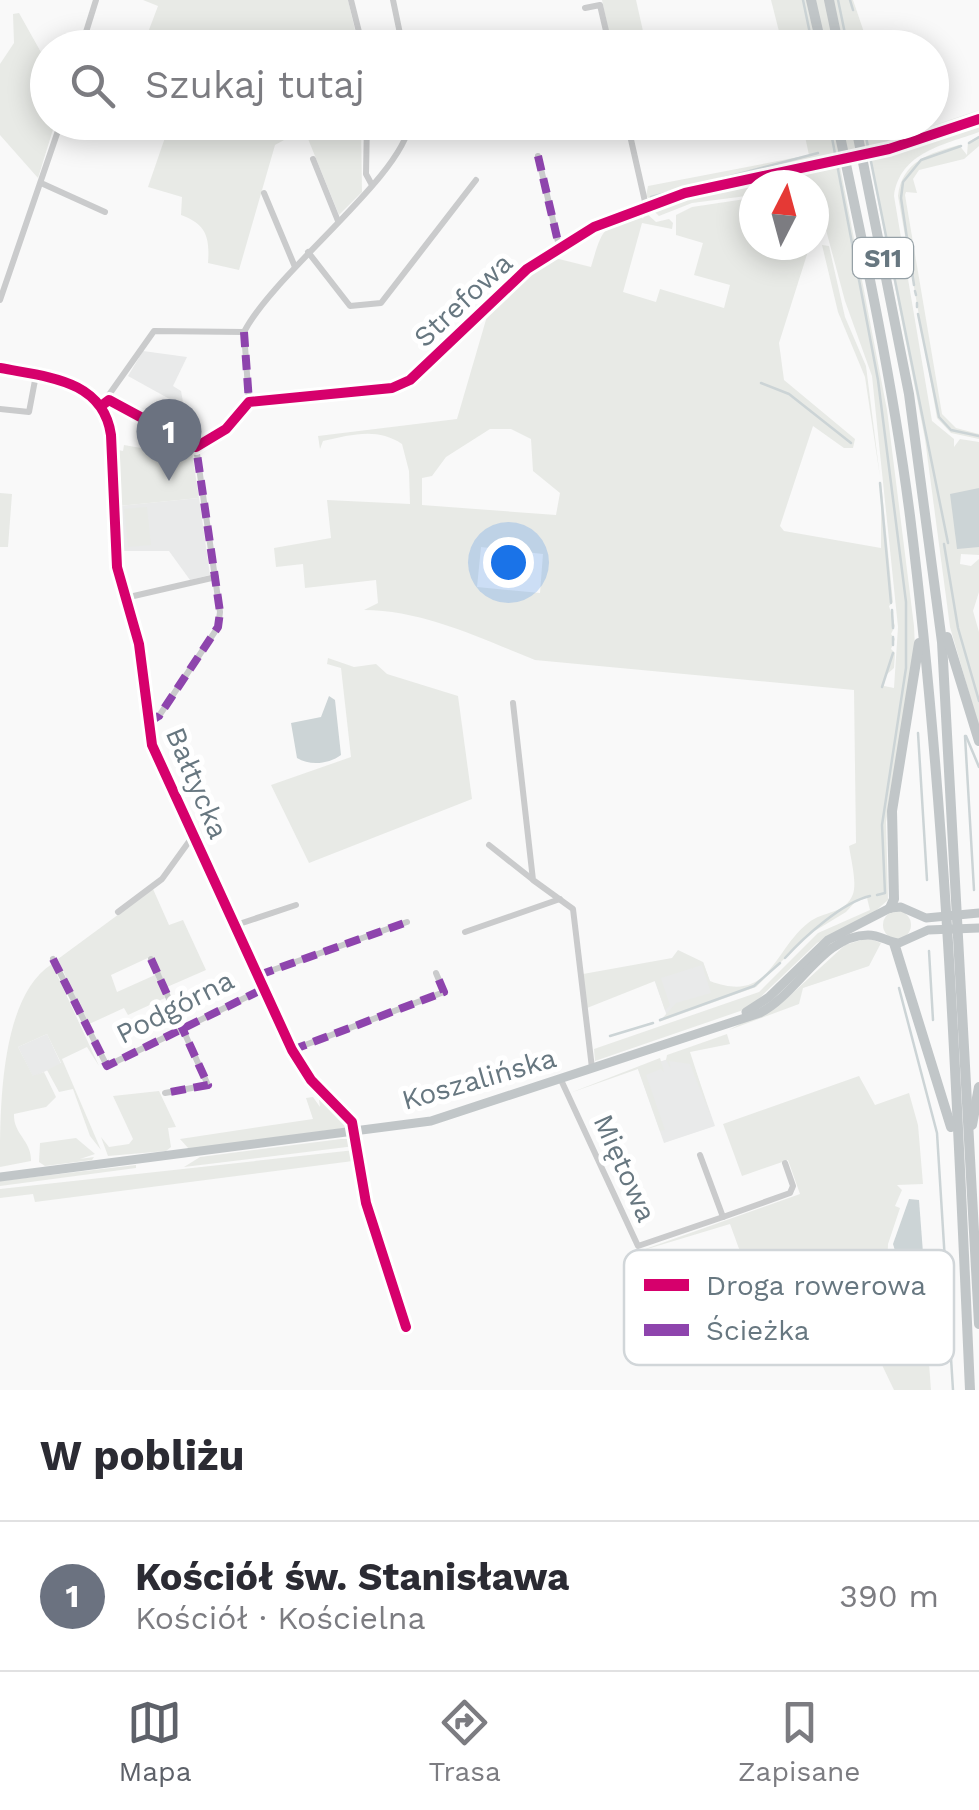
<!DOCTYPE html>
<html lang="pl">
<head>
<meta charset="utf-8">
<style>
	body { margin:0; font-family:"Work Sans",sans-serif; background:#f2f2f3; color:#2b2b33 }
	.compass { position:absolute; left:739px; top:170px; width:90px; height:90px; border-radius:50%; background:#fff; box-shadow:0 5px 25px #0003; rotate:6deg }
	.you { position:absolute; left:508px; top:562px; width:35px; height:35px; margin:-25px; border:8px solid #fff; border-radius:50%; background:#1a73e8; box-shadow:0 0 0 15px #1a73e833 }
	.badge { display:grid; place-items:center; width:65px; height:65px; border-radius:50%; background:#5d6169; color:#fff; font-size:32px; font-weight:700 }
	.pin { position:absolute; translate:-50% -82px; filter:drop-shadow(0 2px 5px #0008) }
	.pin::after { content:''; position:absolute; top:52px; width:35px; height:30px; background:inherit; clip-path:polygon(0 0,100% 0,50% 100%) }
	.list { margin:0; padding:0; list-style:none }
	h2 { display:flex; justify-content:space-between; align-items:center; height:130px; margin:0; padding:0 40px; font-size:42px }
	h2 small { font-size:32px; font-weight:400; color:#7c7c81 }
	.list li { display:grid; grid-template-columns:65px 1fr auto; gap:30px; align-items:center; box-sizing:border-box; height:150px; padding:0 40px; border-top:2px solid #e1e1e2 }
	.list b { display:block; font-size:38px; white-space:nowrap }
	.list p { margin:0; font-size:32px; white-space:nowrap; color:#7c7c81 }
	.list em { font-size:32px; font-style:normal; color:#7c7c81 }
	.icon { flex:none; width:55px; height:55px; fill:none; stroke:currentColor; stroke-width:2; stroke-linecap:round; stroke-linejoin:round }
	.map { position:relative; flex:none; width:979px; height:1390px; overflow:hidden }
	.search { position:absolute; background:#fff; box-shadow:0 5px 25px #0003; left:30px; right:30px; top:30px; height:110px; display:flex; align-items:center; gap:25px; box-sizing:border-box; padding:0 35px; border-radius:55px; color:#7c7c81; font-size:38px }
	.sheet { height:280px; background:#fff }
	nav { display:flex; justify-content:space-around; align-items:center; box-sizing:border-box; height:140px; border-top:2px solid #e1e1e2; background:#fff; font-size:28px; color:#7c7c81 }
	nav a { display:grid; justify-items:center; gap:5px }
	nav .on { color:#5d6169 }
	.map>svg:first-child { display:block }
</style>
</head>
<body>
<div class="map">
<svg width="979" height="1390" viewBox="0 0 979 1390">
	<rect width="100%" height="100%" fill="#f9f9f9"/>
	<g fill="#e9eaea">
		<path d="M143,351l44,6 -14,29 8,5 3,16 -56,-31z"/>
		<path d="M199,498l11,77 -20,5 -21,-29h-49l-1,-45z"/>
		<path d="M703,962l13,37 -49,17 -13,-37z"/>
		<path d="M47,1034l14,30 -28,13 -15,-30z"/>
		<path d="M689,1052l26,74 -51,17 -26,-74z"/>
	</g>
	<g fill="#e8eae6" fill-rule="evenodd">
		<path d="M143,0h205l11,47h-202l-13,-4 14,-37z"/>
		<path d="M602,0h34l9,40 -33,7z"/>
		<path d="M771,0h82l16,47h-86z"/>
		<path d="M19,13l28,50 1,59 7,1 -17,55 -38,-43v-71l14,-21 -1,-29z"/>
		<path d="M979,110l-72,29 -13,-1 -3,6 -199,42 -42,13 -4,-3 2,-10 161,-31 -7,-32h96l8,12z"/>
		<path d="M979,121v11c-35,13 -79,20 -85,64l38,225 22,18v8l6,-8 19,3v113l-18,-1 -1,10 11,2 8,-7v33l-6,19 6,21v95l-29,-100 -25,-188 -55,-279z"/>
		<path d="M170,123h191l1,69 -23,23 -35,-86 -29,16 -36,125 -31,-7c2,-26 -2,-39 -27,-48l1,-18 -34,-10z"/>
		<path d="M979,136v10l-15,13 -45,11 -6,9 4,14 -11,-1 -1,3 37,219 14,14 23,6v5l-28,-6 -14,-15 -39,-222c4,-35 32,-43 61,-51l8,10 1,-13z"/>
		<path d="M840,166l47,244 27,216 1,22 -29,174 2,78 -17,15 -54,28 -68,65 -154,53 -1,-12 165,-57 59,-59 52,-23 -3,-12 -11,3 -10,11 -38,23 -52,52 -97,35 17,-19 35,-10 -9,-28 -41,13 9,27 -5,5 -10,-29 -68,27 -4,-34 89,-16 6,-8 25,12 7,19c60,23 62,-29 98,-58 16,-13 37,-8 45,-29 4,-12 -2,-34 -4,-48l7,-3 -2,-153 -319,-30c-53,-21 -112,-50 -171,-50l14,-7 -2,-23 -71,8 -2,-24 -27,3 -2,-19 57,-10 -4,-38 83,4 -1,-33 -7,-27c-25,-17 -51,-9 -79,-3l-3,8 -2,-13 139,-17 33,-113 61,-49 40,10c11,-37 11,-41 48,-55l4,7 2,-7 11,10 13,-3 4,4 -1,6 -30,-6 -19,69 33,10 4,-13 64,19 6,-23 -36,-10 9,-32 -27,-8v-20l16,-8 60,-9 2,47h56l-31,98 5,37 71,59 -2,9h-9l-31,-22 -33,100 4,5 97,17v-67l12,121 -4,4 6,20 -4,8 4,5 -4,10 4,4 -1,15 -9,8 -1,10 10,2 4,-61 -26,-251 -27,-75 -31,-116h-60v10l-62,8 -33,13 -6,-6 20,-11zM490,429h21l20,10 2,32 27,22 -4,22 -134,-10v-27l10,-2 14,-19zM481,547l62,7 -3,39 -63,-6z"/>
		<path d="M822,245l7,1 16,71 21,49 14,111 -15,-100 -27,-65z"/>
		<path d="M144,427l48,26 7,45 -80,8 -1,-56 5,1 1,-6 17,3z"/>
		<path d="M0,493l12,1 -4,53h-8z"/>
		<path d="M147,507l4,38 -23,2 -4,-38z"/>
		<path d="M328,658l26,9 22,-3 11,10 71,22 14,103 -163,64 -38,-78 80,-28 -10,-89 -14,-4z"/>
		<path d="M153,889l16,36 14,-5 23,50 -39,17 -15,-31 -41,19 6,17 38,-17 10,23 -37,17 -4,-7 -37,17 -29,-66z"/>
		<circle cx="897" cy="925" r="14"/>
		<path d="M868,938l13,5 -12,23 -66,22 -4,16 -70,26 55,-29 61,-56z"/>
		<path d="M52,964l47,102 -12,-19 -25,12 39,91 -11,-14 -17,-47 -14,3 -12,-22 14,-7 -14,-29 -29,13 15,29 11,-4 12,25 -10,10 -32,7c-1,20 18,27 17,47l-31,6c0,-59 0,-170 52,-203z"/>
		<path d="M727,1034l3,10 -40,8 20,62 -20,-50 -21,-3 2,8 -5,-9 1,-5z"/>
		<path d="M660,1058l4,14 -3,-3 -15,6 19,55 -5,1 -22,-62 -68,24z"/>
		<path d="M859,1076l16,29 34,-12 9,32 5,59 -26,1 5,5 -7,16 5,2 -12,36 -1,32 -16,-23 -207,73 -17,-36 95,-33 -12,-33 -96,29 166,-59 -12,-34 -46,16 -19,-52z"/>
		<path d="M159,1091l17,36 -8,1 3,19 -5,4 -58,5 -7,-19 8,10 20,-3 4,-5 -20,-43z"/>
		<path d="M318,1093l25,22 2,13 -156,21 -9,-10 133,-20 -7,-21 7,-1 7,10z"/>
		<path d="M76,1138l19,16 -15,5 14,-2 -2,3 -47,6 -6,-4 1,-19z"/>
		<path d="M341,1139h10l4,7 -171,21 16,-10z"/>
		<path d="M355,1150l7,51 -9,-40 -318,41 -2,-8 -33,4v-9z"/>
		<path d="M136,1165v3l-136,18v-5z"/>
		<path d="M924,1296l7,94h-37l-34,-71z"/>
	</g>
	<g fill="#ccd4d6">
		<path d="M979,488v59l-22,2 -7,-55z"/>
		<path d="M329,696l6,4 6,55c-12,9 -31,11 -44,3l-6,-35 30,-6z"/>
		<path d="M909,1199l10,1 5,66 -24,1 -7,-23z"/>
	</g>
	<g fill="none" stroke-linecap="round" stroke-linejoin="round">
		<g stroke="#ccd4d6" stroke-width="2.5">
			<path d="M803,0l10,48"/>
			<path d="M838,0l10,48"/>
			<path d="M850,0l3,10"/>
			<path d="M829,122l49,258 28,222v66l-24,157 3,68 -8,2"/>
			<path d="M863,122l85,421"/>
			<path d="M969,143l10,-6"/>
			<path d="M651,197l167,-44"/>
			<path d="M914,285l-13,-87 2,-16 18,-22 40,-14"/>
			<path d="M915,291l1,4"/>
			<path d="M917,303v4"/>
			<path d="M918,314l21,103 12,13 28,6"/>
			<path d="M761,383l28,11 62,49"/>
			<path d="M880,483l11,120"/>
			<path d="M944,544l14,84 21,73"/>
			<path d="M892,610l1,18"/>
			<path d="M893,637v8"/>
			<path d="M882,687l11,-34"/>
			<path d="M918,733l9,147"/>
			<path d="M965,736l9,154"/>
			<path d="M966,736l13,31"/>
			<path d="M929,951l4,69"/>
			<path d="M785,958c20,-22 58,-56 85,-62"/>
			<path d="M899,988l38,145 16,257"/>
			<path d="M660,1020l94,-34 26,-23"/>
			<path d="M610,1036l43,-13"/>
		</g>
		<g stroke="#cacbcc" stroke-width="6">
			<path d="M351,0l12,48"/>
			<path d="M393,0l10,48"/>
			<path d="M585,8l15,-3 10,43"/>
			<path d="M81,48l15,-48"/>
			<path d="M367,122l-1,52 6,11"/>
			<path d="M627,122l19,84"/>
			<path d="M538,156l21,90"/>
			<path d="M313,159l25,62"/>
			<path d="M41,183l64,29"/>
			<path d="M264,193l31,74"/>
			<path d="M308,252l42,54 31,-3 95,-123"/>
			<path d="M0,300l61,-178"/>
			<path d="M244,332c31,-60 160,-156 166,-210"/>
			<path d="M244,332l5,70"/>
			<path d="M0,368c46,9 103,11 111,67l6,132 22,77 13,101 140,305 19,30 41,42 14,81 40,124"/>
			<path d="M109,400l87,47 30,-18 23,-27 143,-14 18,-8 117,-111 67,-42 91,-34 204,-44 90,-30"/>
			<path d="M101,406l53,-75 90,1"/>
			<path d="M0,409l29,3 7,-37"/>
			<path d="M125,598l91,-21"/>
			<path d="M513,703l20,177 40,29 19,159"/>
			<path d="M148,723l11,-7 59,-89 2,-15 -24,-165"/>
			<path d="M489,845l43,34"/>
			<path d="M118,912l44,-33 31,-43"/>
			<path d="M236,925l60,-20"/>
			<path d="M465,932l95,-33"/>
			<path d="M53,959l54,107 158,-78"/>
			<path d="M151,959l57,126 -43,8"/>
			<path d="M259,975l148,-53"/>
			<path d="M292,1050l152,-58 -8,-19"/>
			<path d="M561,1080l77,166 85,-29 -23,-62"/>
			<path d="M723,1217l67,-24 3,-7 -8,-23"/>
		</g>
		<g stroke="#c1c6c8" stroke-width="9">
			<path d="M746,1012l23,-15 59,-57 62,-32 11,-1 25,11 53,-5"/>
			<path d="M0,1177l431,-56 329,-108c38,-19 63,-78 108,-78 12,0 20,7 31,8l29,-13 51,-2"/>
		</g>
		<g stroke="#c1c6c8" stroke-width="10">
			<path d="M811,0l11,48"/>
			<path d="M829,0l10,48"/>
			<path d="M837,122c28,131 56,262 73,394 36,290 47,583 60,874"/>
			<path d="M855,122l54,272 33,248 37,682"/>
			<path d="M947,637l32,104"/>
			<path d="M890,908l4,-9 -2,-88 27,-168"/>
			<path d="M894,943l57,184"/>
			<path d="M972,1125l7,-38"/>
		</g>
		<g stroke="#8e44ad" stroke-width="8" stroke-dasharray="15 8" stroke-linecap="butt">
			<path d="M538,156l21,90"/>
			<path d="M244,332l5,70"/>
			<path d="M148,723l11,-7 59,-89 2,-15 -24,-165"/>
			<path d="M53,959l54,107 158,-78"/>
			<path d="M151,959l57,126 -43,8"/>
			<path d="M259,975l148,-53"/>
			<path d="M292,1050l152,-58 -8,-19"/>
		</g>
		<defs>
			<g id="cycleway">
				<path d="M0,368c46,9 103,11 111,67l6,132 22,77 13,101 140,305 19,30 41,42 14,81 40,124"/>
				<path d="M101,406l8,-6 87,47 30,-18 23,-27 143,-14 18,-8 117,-111 67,-42 91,-34 204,-44 90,-30"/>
			</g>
		</defs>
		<use href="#cycleway" stroke="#fff" stroke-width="16"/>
		<use href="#cycleway" stroke="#d6006c" stroke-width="10"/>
	</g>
	<g text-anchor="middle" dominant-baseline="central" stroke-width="10" stroke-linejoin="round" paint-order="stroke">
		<rect fill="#fff" stroke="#95a0a6" stroke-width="2.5" x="853" y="238" width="60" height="40" rx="8"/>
		<g font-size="25" font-weight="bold" fill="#677780">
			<text x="883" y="258">S11</text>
		</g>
		<g font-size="28" fill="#677780" stroke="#fff">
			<text transform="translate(463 300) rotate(-43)">Strefowa</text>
			<text transform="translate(197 783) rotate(67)">Bałtycka</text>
			<text transform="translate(175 1007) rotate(-27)">Podgórna</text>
			<text transform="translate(479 1079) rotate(-16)">Koszalińska</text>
			<text transform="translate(625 1168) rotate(66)">Miętowa</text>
		</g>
	</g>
	<rect x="624" y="1250" width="330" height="115" rx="15" fill="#fff" stroke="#d1d6d9" stroke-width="2.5"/>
	<rect x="644" y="1279" width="45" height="12" fill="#d6006c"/>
	<rect x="644" y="1324" width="45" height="12" fill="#8e44ad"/>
	<g font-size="28" fill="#677780">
		<text x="706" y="1295">Droga rowerowa</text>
		<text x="706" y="1340">Ścieżka</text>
	</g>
</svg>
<svg class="compass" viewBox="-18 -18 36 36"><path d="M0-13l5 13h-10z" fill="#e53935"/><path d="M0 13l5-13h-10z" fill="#7c7c81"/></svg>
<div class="you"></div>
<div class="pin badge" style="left:169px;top:481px;background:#6b7280">1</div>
<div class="search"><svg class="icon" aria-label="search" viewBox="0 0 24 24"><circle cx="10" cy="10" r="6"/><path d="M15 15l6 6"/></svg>Szukaj tutaj</div>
</div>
<section class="sheet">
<h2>W pobliżu<small></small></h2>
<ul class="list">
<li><span class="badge" style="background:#6b7280">1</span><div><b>Kościół św. Stanisława</b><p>Kościół · Kościelna</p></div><em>390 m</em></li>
</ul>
</section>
<nav>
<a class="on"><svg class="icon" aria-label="map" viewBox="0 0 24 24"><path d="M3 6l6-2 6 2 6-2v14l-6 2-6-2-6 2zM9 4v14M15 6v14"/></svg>Mapa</a>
<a><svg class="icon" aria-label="directions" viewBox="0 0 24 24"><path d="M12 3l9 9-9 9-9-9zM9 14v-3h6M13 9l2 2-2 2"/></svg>Trasa</a>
<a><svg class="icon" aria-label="saved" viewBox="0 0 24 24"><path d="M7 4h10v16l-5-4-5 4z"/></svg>Zapisane</a>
</nav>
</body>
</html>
